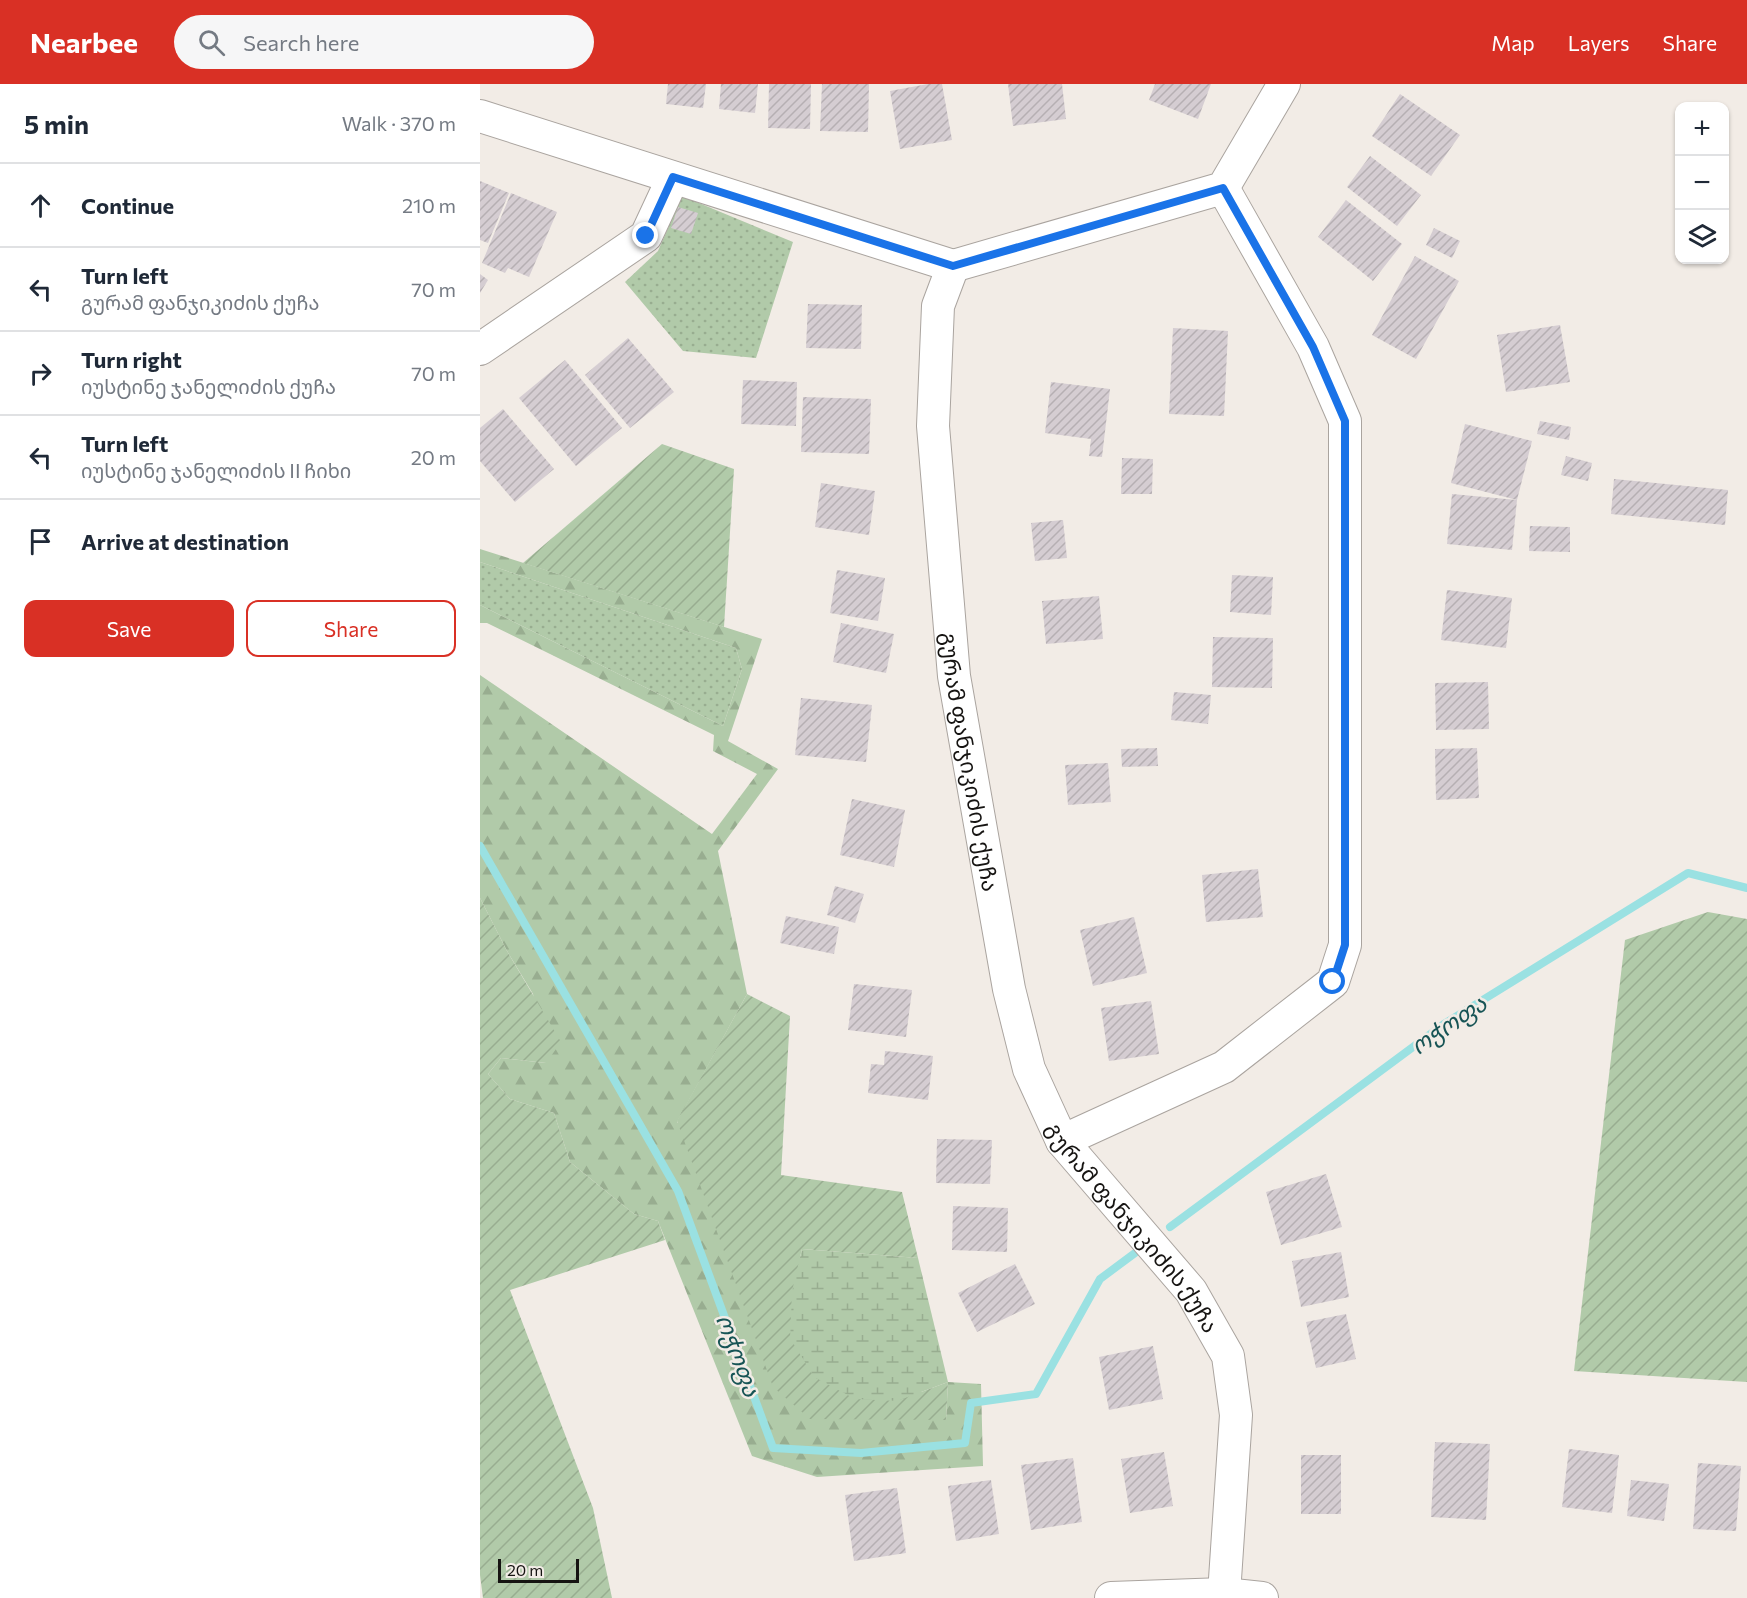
<!DOCTYPE html>
<html lang="en">
<head>
<meta charset="utf-8">
<style>
	body { margin:0; font-family:Commissioner,"Noto Sans Georgian",sans-serif; background:#f6f6f7; color:#1f2937 }
	.controls { position:absolute; right:18px; top:18px; display:grid; overflow:hidden; border-radius:12px; box-shadow:0 2px 4px #0004 }
	.controls button { width:54px; height:54px; display:grid; place-items:center; padding:0; border:0; border-bottom:2px solid #e0e1e3; background:#fff; color:#1f2937; font:30px sans-serif }
	.scale { position:absolute; left:18px; bottom:15px; width:81px; box-sizing:border-box; padding-left:6px; border:3px solid #161412; border-top:0; font-size:16px; line-height:21px; white-space:nowrap; color:#161412; -webkit-text-stroke:4px #f2ece6; paint-order:stroke }
	.stop { position:absolute; width:18px; height:18px; margin:-14px; border:4px solid #1a73e8; border-radius:50%; background:#fff }
	.stop.end { background:#1a73e8; border-color:#fff; box-shadow:0 2px 6px #0008 }
	.list { margin:0; padding:0; list-style:none }
	h2 { display:flex; justify-content:space-between; align-items:center; height:78px; margin:0; padding:0 24px; font-size:26px }
	h2 small { font-size:20px; font-weight:400; color:#747a83 }
	.list li { display:grid; grid-template-columns:39px 1fr auto; gap:18px; align-items:center; box-sizing:border-box; height:84px; padding:0 24px; border-top:2px solid #e0e1e3 }
	.list b { display:block; font-size:22px; white-space:nowrap }
	.list p { margin:0; font-size:20px; white-space:nowrap; color:#747a83 }
	.list em { font-size:20px; font-style:normal; color:#747a83 }
	.actions { display:flex; gap:12px; padding:18px 24px }
	.actions a { flex:1; padding:14px 0; border:2px solid #d93025; border-radius:12px; text-align:center; font-size:21px; color:#d93025 }
	.actions .main { background:#d93025; color:#fff }
	.icon { flex:none; width:33px; height:33px; fill:none; stroke:currentColor; stroke-width:2; stroke-linecap:round; stroke-linejoin:round }
	.map { position:relative; flex:none; width:1267px; height:1514px; overflow:hidden }
	header { display:flex; align-items:center; gap:36px; box-sizing:border-box; height:84px; padding:0 30px; background:#d93025; color:#fff }
	header strong { font-size:28px }
	nav { display:flex; gap:33px; margin-inline-start:auto; font-size:21px }
	.search { width:420px; height:54px; background:#f6f6f7; display:flex; align-items:center; gap:15px; box-sizing:border-box; padding:0 21px; border-radius:33px; color:#747a83; font-size:22px }
	main { display:flex }
	aside { flex:1; background:#fff }
	.map>svg:first-child { display:block }
</style>
</head>
<body>
<header>
<strong>Nearbee</strong>
<div class="search"><svg class="icon" aria-label="search" viewBox="0 0 24 24"><circle cx="10" cy="10" r="6"/><path d="M15 15l6 6"/></svg>Search here</div>
<nav><a>Map</a><a>Layers</a><a>Share</a></nav>
</header>
<main>
<aside>
<h2>5 min<small>Walk · 370 m</small></h2>
<ul class="list">
<li><svg class="icon" aria-label="ahead" viewBox="0 0 24 24"><path d="M12 20V5M6 11l6-6 6 6"/></svg><div><b>Continue</b></div><em>210 m</em></li>
<li><svg class="icon" aria-label="left" viewBox="0 0 24 24"><path d="M17 20v-9H6M10 6l-5 5 5 5"/></svg><div><b>Turn left</b><p>გურამ ფანჯიკიძის ქუჩა</p></div><em>70 m</em></li>
<li><svg class="icon" aria-label="right" viewBox="0 0 24 24"><path d="M7 20v-9h11M14 6l5 5-5 5"/></svg><div><b>Turn right</b><p>იუსტინე ჯანელიძის ქუჩა</p></div><em>70 m</em></li>
<li><svg class="icon" aria-label="left" viewBox="0 0 24 24"><path d="M17 20v-9H6M10 6l-5 5 5 5"/></svg><div><b>Turn left</b><p>იუსტინე ჯანელიძის II ჩიხი</p></div><em>20 m</em></li>
<li><svg class="icon" aria-label="arrive" viewBox="0 0 24 24"><path d="M6 21V4h12l-3 4 3 4H6"/></svg><div><b>Arrive at destination</b></div></li>
</ul>
<div class="actions"><a class="main">Save</a><a>Share</a></div>
</aside>
<div class="map">
<svg width="1267" height="1514" viewBox="0 0 1267 1514">
	<defs>
		<pattern id="grass-dots" width="8" height="8" patternUnits="userSpaceOnUse" patternTransform="scale(1.5)"><rect width="8" height="8" fill="#b1caa9"/><path d="M2 2h.1M6 6h.1" fill="none" stroke="#98ad90" stroke-width="1.8" stroke-linecap="round"/></pattern>
		<pattern id="forest-firs" width="22" height="20" patternUnits="userSpaceOnUse" patternTransform="scale(1.5)"><rect width="22" height="20" fill="#b1caa9"/><path d="M5 1l3.5 6h-7zM16 11l3.5 6h-7z" fill="#98ad90"/></pattern>
		<pattern id="wetland-marsh" width="20" height="14" patternUnits="userSpaceOnUse" patternTransform="scale(1.5)"><rect width="20" height="14" fill="#b1caa9"/><path d="M1 5h8M5 5V1M11 12h8M15 12V8" fill="none" stroke="#98ad90"/></pattern>
		<pattern id="garden-furrows" width="10" height="10" patternUnits="userSpaceOnUse" patternTransform="scale(1.5)"><rect width="10" height="10" fill="#b1caa9"/><path d="M-1 1l2-2M0 10L10 0M9 11l2-2" fill="none" stroke="#98ad90"/></pattern>
		<pattern id="building-hatch" width="6" height="6" patternUnits="userSpaceOnUse" patternTransform="scale(1.5)"><rect width="6" height="6" fill="#d5cdd2"/><path d="M-1 1l2-2M0 6l6-6M5 7l2-2" fill="none" stroke="#b6afb3"/></pattern>
	</defs>
	<rect width="100%" height="100%" fill="#f2ece6"/>
	<g fill="url(#grass-dots)">
		<path d="M202,112l111,46 -37,116 -73,-7 -58,-69 33,-31z"/>
		<path d="M0,478l256,86 6,21 -19,57 -243,-121z"/>
	</g>
	<path fill="url(#forest-firs)" d="M0,465l282,90 -34,102 50,28 -60,82 29,143 -70,128 269,298 2,-38 33,2 2,82 -166,11 -65,-21 -94,-235 -24,-7 -64,-52 -16,-49 -44,-14 -22,-25 13,-16 45,5 -13,-69 -26,-43 -27,-53v-223l232,159 45,-60 -44,-23 1,-16 -227,-112h-7v-18l243,121 19,-57 -6,-21 -256,-86z"/>
	<path fill="url(#wetland-marsh)" d="M322,1165l116,9 30,124 -51,19 -42,-2 -41,-22 -24,-39 2,-47z"/>
	<g fill="url(#garden-furrows)">
		<path d="M182,360l72,25 -10,158 -201,-64z"/>
		<path d="M0,814l27,53 54,91 -15,21 -45,-5 -13,16 22,25 44,14 16,49 64,52 24,7 7,19 -155,50 83,218 19,90h-129l-3,-23z"/>
		<path d="M1228,828l39,7v463l-173,-11 51,-431z"/>
		<path d="M267,910l43,22 -9,159 121,17 16,66 -116,-9 -10,42 -2,47 24,39 41,22 42,2 51,-19 -2,38 -136,-1 -37,-32 -96,-266z"/>
	</g>
	<g fill="none" stroke-linecap="round" stroke-linejoin="round">
		<g stroke="#9ae1e2" stroke-width="8">
			<path d="M0,762l198,345 95,257 88,5 104,-10 6,-40 65,-9 64,-115 35,-26"/>
			<path d="M690,1143l274,-203 244,-151 59,15"/>
		</g>
	</g>
	<g fill="url(#building-hatch)">
		<path d="M188,0h38l-3,24 -37,-4z"/>
		<path d="M241,0h37l-3,29 -36,-4z"/>
		<path d="M289,0h42l-1,45 -42,-1z"/>
		<path d="M342,0h47l-1,48 -48,-1z"/>
		<path d="M448,0h14l10,56 -52,9 -10,-58z"/>
		<path d="M528,0h54l4,35 -53,7z"/>
		<path d="M675,0h56l-13,35 -49,-19z"/>
		<path d="M920,10l60,41 -29,41 -59,-40z"/>
		<path d="M890,72l51,39 -24,31 -50,-39z"/>
		<path d="M0,97l29,12 -21,50 -8,-3z"/>
		<path d="M31,109l46,19 -28,65 -21,-9 -3,5 -23,-10z"/>
		<path d="M866,116l56,44 -29,37 -55,-44z"/>
		<path d="M198,123l20,6 -7,21 -20,-6z"/>
		<path d="M954,144l26,13 -8,17 -26,-13z"/>
		<path d="M935,172l44,25 -43,78 -44,-24z"/>
		<path d="M0,190l8,6 -8,13z"/>
		<path d="M328,220l54,1 -1,44 -55,-1z"/>
		<path d="M1080,241l10,57 -64,10 -9,-57z"/>
		<path d="M693,244l55,3 -4,85 -55,-2z"/>
		<path d="M148,254l46,54 -44,36 -45,-53z"/>
		<path d="M85,276l57,68 -46,38 -57,-68z"/>
		<path d="M263,296l54,2 -1,44 -55,-2z"/>
		<path d="M571,298l59,7 -8,68 -13,-1 2,-17 -46,-6z"/>
		<path d="M323,313l68,2 -2,55 -68,-2z"/>
		<path d="M23,325l51,60 -39,33 -35,-41v-33z"/>
		<path d="M1060,337l31,6 -2,13 -32,-6z"/>
		<path d="M985,340l67,17 -15,59 -66,-17z"/>
		<path d="M1086,372l26,7 -4,18 -27,-6z"/>
		<path d="M642,374l31,1 -1,35h-31z"/>
		<path d="M1134,395l114,11 -3,35 -114,-11z"/>
		<path d="M341,399l54,8 -6,44 -54,-8z"/>
		<path d="M972,410l65,6 -5,50 -65,-6z"/>
		<path d="M583,436l4,38 -32,3 -4,-38z"/>
		<path d="M1050,442l40,1v25l-41,-1z"/>
		<path d="M357,486l48,8 -7,43 -48,-8z"/>
		<path d="M752,491l41,2 -2,38 -41,-3z"/>
		<path d="M967,506l65,8 -6,50 -65,-8z"/>
		<path d="M619,512l4,43 -57,5 -4,-43z"/>
		<path d="M361,539l53,11 -8,39 -53,-11z"/>
		<path d="M733,553l60,1 -1,50 -60,-1z"/>
		<path d="M1008,598l1,47 -53,1 -1,-47z"/>
		<path d="M694,608l37,3 -3,29 -37,-4z"/>
		<path d="M321,614l71,7 -6,57 -71,-7z"/>
		<path d="M677,664l1,18 -36,1 -1,-18z"/>
		<path d="M997,664l2,50 -43,2 -1,-51z"/>
		<path d="M628,679l3,39 -43,3 -3,-40z"/>
		<path d="M372,715l53,11 -11,57 -54,-12z"/>
		<path d="M778,785l5,48 -57,5 -4,-47z"/>
		<path d="M355,802l29,8 -9,29 -28,-8z"/>
		<path d="M306,832l53,11 -5,27 -54,-11z"/>
		<path d="M654,833l13,56 -54,13 -13,-56z"/>
		<path d="M374,900l58,6 -6,47 -58,-7z"/>
		<path d="M671,917l8,53 -50,7 -8,-53z"/>
		<path d="M405,967l48,5 -5,44 -60,-7 3,-29 13,1z"/>
		<path d="M457,1055l55,1 -2,44 -54,-1z"/>
		<path d="M846,1090l16,53 -61,18 -15,-53z"/>
		<path d="M473,1122l55,2 -1,44 -55,-2z"/>
		<path d="M861,1168l8,45 -48,10 -9,-46z"/>
		<path d="M535,1180l20,40 -58,28 -19,-39z"/>
		<path d="M866,1230l10,45 -40,9 -10,-46z"/>
		<path d="M673,1262l10,53 -54,11 -10,-53z"/>
		<path d="M955,1358l55,2 -4,76 -55,-3z"/>
		<path d="M1089,1365l50,6 -7,58 -50,-6z"/>
		<path d="M684,1368l9,54 -43,7 -9,-54z"/>
		<rect x="821" y="1371" width="40" height="59"/>
		<path d="M593,1374l9,64 -51,8 -10,-65z"/>
		<path d="M1218,1379l43,3 -5,65 -43,-2z"/>
		<path d="M511,1396l8,54 -43,7 -8,-55z"/>
		<path d="M1151,1396l38,4 -5,37 -37,-5z"/>
		<path d="M417,1404l9,65 -52,8 -9,-66z"/>
	</g>
	<g fill="none" stroke-linecap="round" stroke-linejoin="round">
		<defs>
			<g id="street">
				<path d="M0,32l473,150"/>
				<path id="s1" d="M473,182l-15,40 -5,120 21,250 55,313 20,80 33,72 129,150 37,65 8,59 -12,179"/>
				<path d="M473,182l270,-78 61,-104"/>
				<path d="M0,265l166,-113 27,-58"/>
				<path d="M582,1057l162,-74 109,-85 12,-37v-524l-32,-74 -90,-159"/>
				<path d="M631,1514l113,-4 38,4"/>
			</g>
		</defs>
		<use href="#street" stroke="#aaa49f" stroke-width="34"/>
		<use href="#street" stroke="#fff" stroke-width="32"/>
	</g>
	<g fill="none" stroke-linecap="round" stroke-linejoin="round">
		<path stroke="#1a73e8" stroke-width="8" d="M166,152l27,-59 280,89 270,-78 90,159 32,74v524l-12,37"/>
	</g>
	<g text-anchor="middle" dominant-baseline="central" stroke-width="5" stroke-linejoin="round" paint-order="stroke">
		<g font-size="22" fill="#161412" stroke="#f2ece6">
			<text stroke="none"><textPath href="#s1" startOffset="501">გურამ ფანჯიკიძის ქუჩა</textPath></text>
			<text stroke="none"><textPath href="#s1" startOffset="1005">გურამ ფანჯიკიძის ქუჩა</textPath></text>
		</g>
		<g font-size="24" font-style="italic" fill="#175455" stroke="#f2ece6">
			<text transform="translate(968 940) rotate(-34)">ოჭოფა</text>
			<text transform="translate(259 1271) rotate(70)">ოჭოფა</text>
		</g>
	</g>
</svg>
<div class="controls">
<button>+</button>
<button>−</button>
<button><svg class="icon" aria-label="layers" viewBox="0 0 24 24"><path d="M12 4l9 5-9 5-9-5zM3 14l9 5 9-5"/></svg></button>
</div>
<div class="scale">20 m</div>
<div class="stop" style="left:853px;top:898px"></div>
<div class="stop end" style="left:166px;top:152px"></div>
</div>
</main>
</body>
</html>
